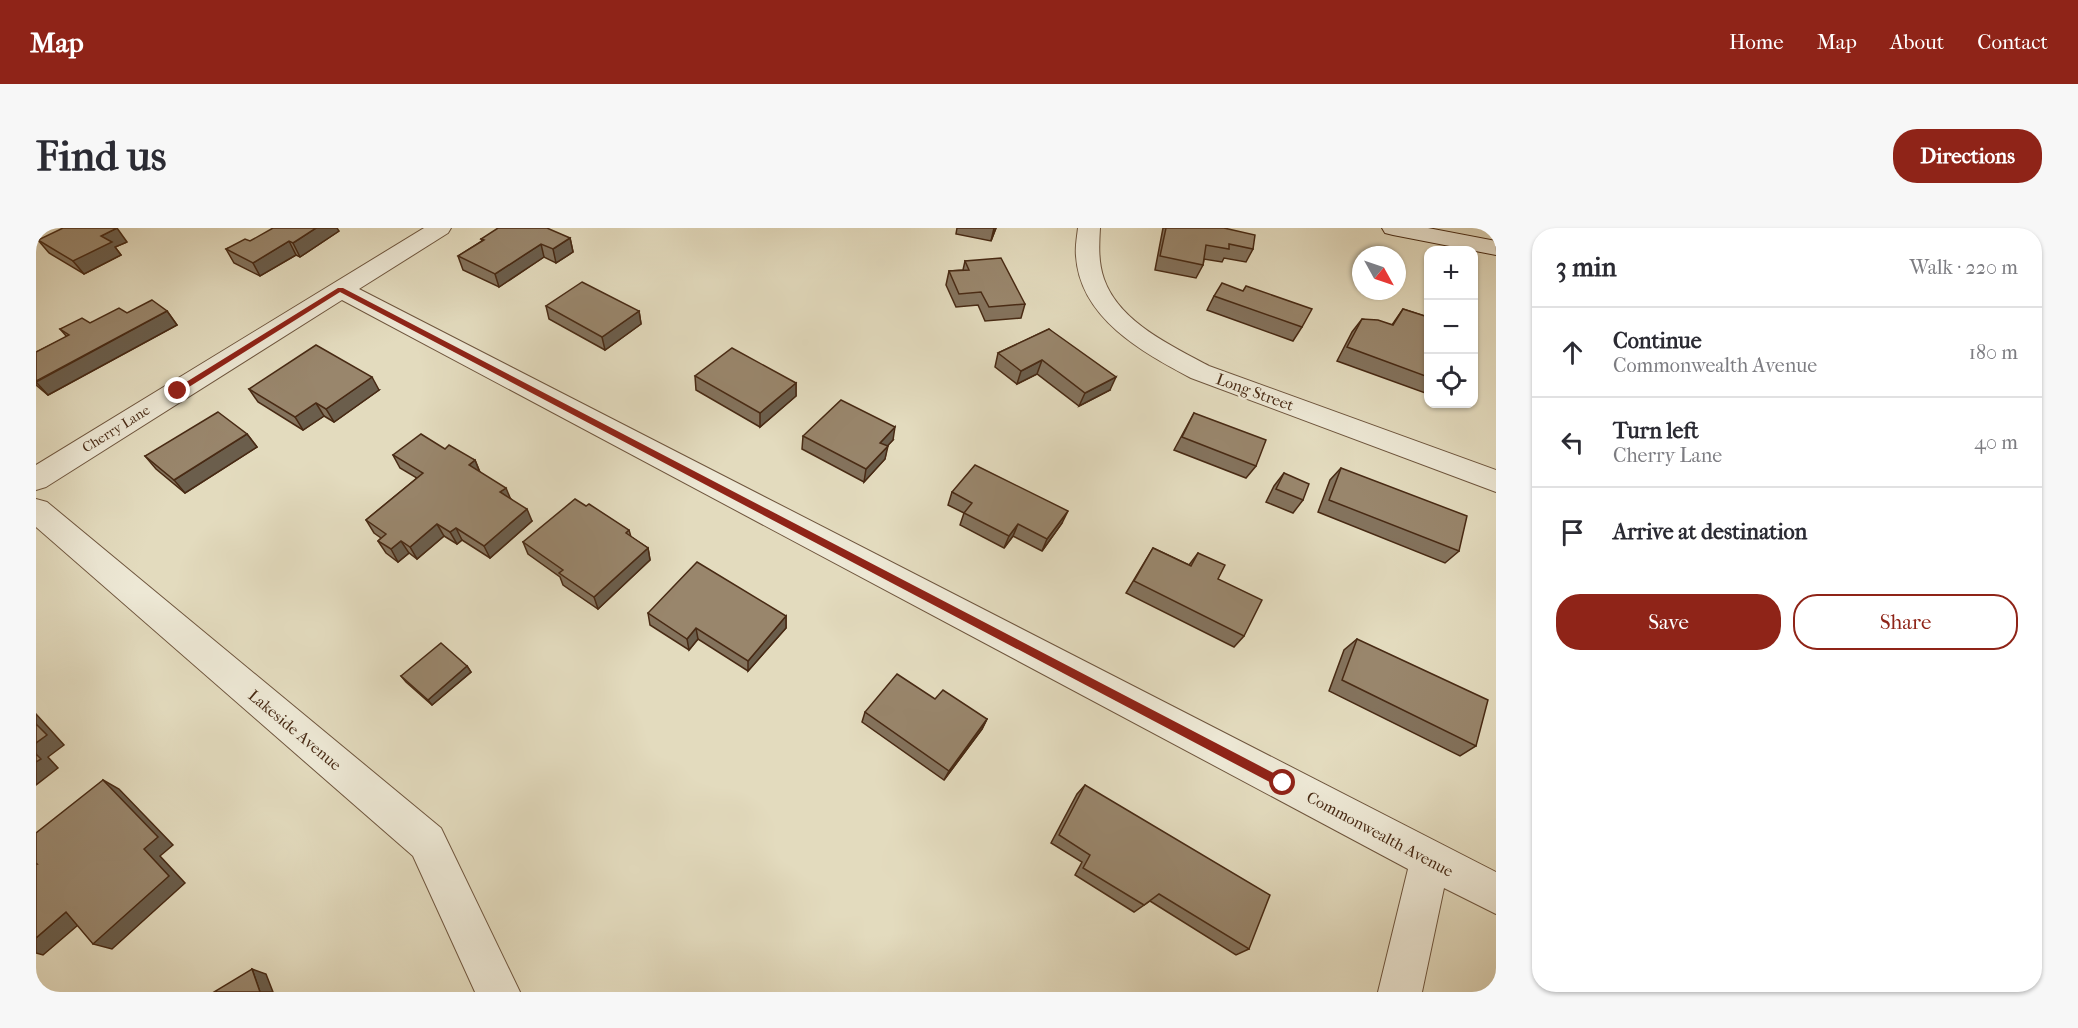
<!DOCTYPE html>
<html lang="en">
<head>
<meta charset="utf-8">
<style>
	body { margin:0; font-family:"IM FELL French Canon",serif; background:#f7f7f7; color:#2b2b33 }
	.controls { position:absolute; right:18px; top:18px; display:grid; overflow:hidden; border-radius:12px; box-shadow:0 2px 4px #0004 }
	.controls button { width:54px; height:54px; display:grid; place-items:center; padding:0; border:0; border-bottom:2px solid #e1e1e2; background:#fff; color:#2b2b33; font:30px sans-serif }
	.compass { position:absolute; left:1316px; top:18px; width:54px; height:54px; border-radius:50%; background:#fff; box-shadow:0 2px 4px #0004; rotate:130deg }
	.stop { position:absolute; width:18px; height:18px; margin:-14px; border:4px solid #8f2418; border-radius:50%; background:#fff }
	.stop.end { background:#8f2418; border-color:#fff; box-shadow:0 2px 6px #0008 }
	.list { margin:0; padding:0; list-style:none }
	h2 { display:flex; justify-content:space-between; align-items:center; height:78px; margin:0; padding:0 24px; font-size:26px }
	h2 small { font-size:20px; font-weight:400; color:#7c7c81 }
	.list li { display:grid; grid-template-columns:39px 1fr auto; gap:18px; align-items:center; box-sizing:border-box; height:90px; padding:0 24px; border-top:2px solid #e1e1e2 }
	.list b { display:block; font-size:22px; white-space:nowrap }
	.list p { margin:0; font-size:20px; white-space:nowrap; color:#7c7c81 }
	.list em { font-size:20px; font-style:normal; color:#7c7c81 }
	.actions { display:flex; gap:12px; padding:18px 24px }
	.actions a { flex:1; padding:14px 0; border:2px solid #8f2418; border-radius:24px; text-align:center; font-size:21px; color:#8f2418 }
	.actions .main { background:#8f2418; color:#fff }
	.icon { flex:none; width:33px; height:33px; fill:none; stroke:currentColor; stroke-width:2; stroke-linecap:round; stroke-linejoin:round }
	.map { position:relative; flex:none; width:1460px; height:764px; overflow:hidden; border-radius:24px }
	header { display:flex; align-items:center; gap:36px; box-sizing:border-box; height:84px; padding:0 30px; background:#8f2418; color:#fff }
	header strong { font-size:28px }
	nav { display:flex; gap:33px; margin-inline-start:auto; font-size:21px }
	.intro { display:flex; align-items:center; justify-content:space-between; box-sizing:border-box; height:144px; padding:0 36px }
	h1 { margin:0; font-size:42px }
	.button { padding:15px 27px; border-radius:24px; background:#8f2418; color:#fff; font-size:21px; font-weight:700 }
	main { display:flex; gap:36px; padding:0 36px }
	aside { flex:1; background:#fff; border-radius:24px; box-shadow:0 2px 4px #0004 }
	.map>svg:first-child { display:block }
</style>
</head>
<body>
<header>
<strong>Map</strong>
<nav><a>Home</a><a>Map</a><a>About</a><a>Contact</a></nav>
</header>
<div class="intro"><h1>Find us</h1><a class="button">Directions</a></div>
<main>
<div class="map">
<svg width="1460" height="764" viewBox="0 0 1460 764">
	<rect width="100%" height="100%" fill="#e3dbbe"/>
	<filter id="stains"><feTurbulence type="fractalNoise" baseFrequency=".00333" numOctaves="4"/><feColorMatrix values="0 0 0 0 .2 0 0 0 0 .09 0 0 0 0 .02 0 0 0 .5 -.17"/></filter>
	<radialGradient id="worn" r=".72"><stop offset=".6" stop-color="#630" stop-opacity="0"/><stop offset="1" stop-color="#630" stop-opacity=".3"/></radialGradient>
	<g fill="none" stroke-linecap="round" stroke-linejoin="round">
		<defs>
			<g id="street">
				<path d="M388,0h27l-3,5 -89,56 1137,583v42l-52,-26 -22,104h-44l30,-123 -1066,-569 -296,187 -10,3v-25z"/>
				<path d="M1042,0h22c-1,17 -2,34 4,51 15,43 68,67 105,87l287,104v22l-305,-114c-49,-26 -111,-60 -115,-122 -1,-9 1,-19 2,-28z"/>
				<path d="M0,271l11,3 394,326 79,164h-45l-62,-136 -377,-329z"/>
			</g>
			<path id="secondary" d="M1346,0h46l68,13v14l-103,-20 -8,-2z"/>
		</defs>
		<use href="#street" stroke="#6f563e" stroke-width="2"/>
		<use href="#secondary" stroke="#482a14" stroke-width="2"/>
		<use href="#street" fill="#ede8d5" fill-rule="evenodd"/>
		<use href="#secondary" fill="#ede8d5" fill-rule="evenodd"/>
	</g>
	<g fill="#84735d" stroke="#482a14" stroke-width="1.5">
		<path d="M921,0h39l-5,13 -35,-7z"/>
		<path d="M1127,0h61l29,21 -7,13 -22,-4 -2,4 -18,-3 -1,6 -7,13 -41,-8z"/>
		<path d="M303,3l-39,26 -4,-2 -36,21 -26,-13 -8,-14 24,-8z"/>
		<path d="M534,10l3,14 -17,11 -12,-6 -45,30 -36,-17 -5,-14 24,-15 -1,-2z"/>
		<path d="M2,12l89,2 -12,5 6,8 -37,19 -35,-21z"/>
		<path d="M929,33l60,43 -4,14 -36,3 -7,-16 -22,2 -10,-22 3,-14 14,-1z"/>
		<path d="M1207,63l59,36 -9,14 -86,-31 7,-14z"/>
		<path d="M510,78l93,5 2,13 -36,26 -56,-31z"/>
		<path d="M1367,81l25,8v77l-91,-33 15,-29 10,-13 30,6z"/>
		<path d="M131,83l10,14 -129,70 -12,-10v-33l31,-15 -7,-8 30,-6 37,-10z"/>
		<path d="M1013,101l61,61 -31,16 -42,-32 -20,10 -22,-17 3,-14z"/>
		<path d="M659,148l101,7v13l-36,31 -64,-37z"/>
		<path d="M213,161l130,1 -45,32 -10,-6 -21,14 -45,-28z"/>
		<path d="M1158,185l62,53 -10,12 -72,-28z"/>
		<path d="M211,206l10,13 -72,46 -29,-24 -11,-13z"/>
		<path d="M767,208l90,4 -6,6 -2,13 -21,23 -62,-33z"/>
		<path d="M409,221l30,11 5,12 30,26 22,23 -42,37 -28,-18 -5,4 -13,-8 -27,23 -8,-6 -11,9 -12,-9 -8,-12 3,-3 -7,-5 -8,-13 51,-42 -17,-10 -7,-13z"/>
		<path d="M1305,240l118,83 -14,12 -127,-51 12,-32z"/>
		<path d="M1248,245l19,27 -10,13 -27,-11 8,-16z"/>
		<path d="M916,264l110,31 -20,28 -29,-15 -9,12 -44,-23 4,-12 -16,-8z"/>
		<path d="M593,302l2,7 17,11 2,12 -52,49 -35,-24 -3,-8 -32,-23 -5,-12z"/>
		<path d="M1117,320l36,17 9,-12 20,26 26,57 -10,11 -108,-54z"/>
		<path d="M612,385l138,3v12l-38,43 -50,-32 -9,11 -39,-25z"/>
		<path d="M1321,411l119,107 -16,10 -131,-65 15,-41z"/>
		<path d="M431,438l4,6 -39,33 -26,-23 -5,-6z"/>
		<path d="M829,484l122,7 -5,10 -38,51 -82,-58z"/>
		<path d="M1049,557l164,164 -13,6 -86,-54 -16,11 -59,-37 7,-13 -31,-19 26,-49z"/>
	</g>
	<g fill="#6b5e4c" stroke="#482a14" stroke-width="1.5">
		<path d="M81,0l10,14 -12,5 6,8 -37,19 -11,-13 28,-25z"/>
		<path d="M280,0h21l2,3 -39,26 -7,-14z"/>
		<path d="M958,0h2l-5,13z"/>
		<path d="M534,10l3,14 -17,11 -3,-14z"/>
		<path d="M253,13l7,14 -36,21 -7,-13z"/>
		<path d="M505,16l3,13 -45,30 -4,-13z"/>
		<path d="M131,83l10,14 -129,70 -12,-13z"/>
		<path d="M603,83l2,13 -36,26 -3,-13z"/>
		<path d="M1006,132l-5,14 -20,10 4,-13z"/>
		<path d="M336,149l7,13 -45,32 -8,-13z"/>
		<path d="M1080,149l-6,13 -31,16 6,-13z"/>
		<path d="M760,155v13l-36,31v-14z"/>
		<path d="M280,175l8,13 -21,14 -8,-13z"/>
		<path d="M859,199l-2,13 -15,16 2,-13z"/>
		<path d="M211,206l10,13 -72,46 -11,-13z"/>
		<path d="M852,218l-3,13 -21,23 2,-13z"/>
		<path d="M439,232l5,13 -11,-8z"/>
		<path d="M470,260l5,12 -11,-8z"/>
		<path d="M491,281l5,12 -42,37 -6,-12z"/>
		<path d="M1032,283l-6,12 -20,28 5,-12z"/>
		<path d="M401,296l7,12 -27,23 -7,-12z"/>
		<path d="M982,296l-5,12 -9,12 5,-12z"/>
		<path d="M420,300l6,12 -5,4 -7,-12z"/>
		<path d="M365,313l8,12 -11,9 -7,-13z"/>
		<path d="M612,320l2,12 -52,49 -4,-12z"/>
		<path d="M750,388v12l-38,43v-10z"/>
		<path d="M660,400l2,11 -9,11 -2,-11z"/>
		<path d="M431,438l4,6 -39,33 -4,-5z"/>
		<path d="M0,486l28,31 -16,12 10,11 -22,17z"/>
		<path d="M951,491l-5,10 -38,51 5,-9z"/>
		<path d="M67,552l16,9 54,56 -13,11 25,27 -73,66 -19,-5z"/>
		<path d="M30,684l19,7 -42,36 -7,-2v-15z"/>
		<path d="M216,741l14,5 7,18h-13z"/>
	</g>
	<g fill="#99866c" stroke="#482a14" stroke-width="1.5">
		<path d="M27,0h54l-16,8 11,6 -39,19 -35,-21z"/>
		<path d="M237,0h43l-23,15 -4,-2 -36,22 -27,-14 19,-10 5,2z"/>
		<path d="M462,0h49l23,10 -17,11 -12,-5 -46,30 -37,-18 26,-16 -3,-1z"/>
		<path d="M1130,0h58l31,7 -2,14 -24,-5v5l-23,-4 -3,20 -43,-9z"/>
		<path d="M965,30l24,46 -36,3 -8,-15 -22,2 -10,-23 20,-1 -4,-9z"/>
		<path d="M546,54l57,29 -37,26 -56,-31z"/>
		<path d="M1186,55l21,8 3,-5 66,23 -10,18 -88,-31z"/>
		<path d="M116,72l15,11 -131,70v-29l33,-17 -9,-6 22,-11 8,5 29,-15 8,5z"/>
		<path d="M1367,81l25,8v60l-81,-30 15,-28 16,1 15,5z"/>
		<path d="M1013,101l67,48 -31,16 -43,-33 -21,11 -23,-18z"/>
		<path d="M280,117l56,32 -46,32 -10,-6 -21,14 -46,-28z"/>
		<path d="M696,120l64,35 -36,30 -65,-37z"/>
		<path d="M805,172l54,27 -15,16 8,3 -22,23 -63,-33z"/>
		<path d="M182,184l29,22 -73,46 -29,-24z"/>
		<path d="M1158,185l72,27 -10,26 -74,-29z"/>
		<path d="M385,206l24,15 4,-4 26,15 -6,5 37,23 -6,4 27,17 -43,37 -28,-18 -6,4 -13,-8 -27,23 -9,-6 -10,8 -13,-8 8,-7 -20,-14 57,-47 -30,-18z"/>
		<path d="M939,237l93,46 -21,28 -29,-15 -9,12 -45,-23 8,-10 -20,-11z"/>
		<path d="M1305,240l126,48 -8,35 -130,-51z"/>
		<path d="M1248,245l25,11 -6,16 -27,-11z"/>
		<path d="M539,271l11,7 3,-2 40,26 -3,3 22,15 -54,49 -35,-24 4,-3 -40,-28z"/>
		<path d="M1117,320l38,18 7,-13 27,12 -7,14 44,21 -18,36 -110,-55z"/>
		<path d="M661,334l89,54 -38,45 -52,-33 -9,11 -39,-26z"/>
		<path d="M1321,411l131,61 -12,46 -134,-66z"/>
		<path d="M405,415l26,23 -39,34 -27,-24z"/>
		<path d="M861,446l38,25 8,-9 44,29 -38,52 -84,-59z"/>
		<path d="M0,496l11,11 -11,8z"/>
		<path d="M0,526l5,5 -5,3z"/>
		<path d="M67,552l55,57 -14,12 25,27 -76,68 -27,-32 -30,26v-74h1l-1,-1v-30z"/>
		<path d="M1049,557l185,110 -21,54 -90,-55 -15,11 -61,-37 7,-13 -31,-20z"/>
		<path d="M216,741l8,23h-46z"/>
	</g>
	<path fill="#8f2418" d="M302,60h5l944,492v7h-8l-939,-495 -159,100h-6v-3z"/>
	<g text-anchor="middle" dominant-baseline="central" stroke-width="5" stroke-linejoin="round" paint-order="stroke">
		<g font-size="14" fill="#482a14" stroke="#ede8d5">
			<text transform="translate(80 201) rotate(-32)">Cherry Lane</text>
		</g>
		<g font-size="16" fill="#482a14" stroke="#ede8d5">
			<text transform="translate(1219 164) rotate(20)">Long Street</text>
			<text transform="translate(259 502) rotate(40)">Lakeside Avenue</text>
			<text transform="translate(1344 606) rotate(28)">Commonwealth Avenue</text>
		</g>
	</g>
	<rect width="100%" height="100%" filter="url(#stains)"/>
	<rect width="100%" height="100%" fill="url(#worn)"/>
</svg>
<div class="controls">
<button>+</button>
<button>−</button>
<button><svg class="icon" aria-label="locate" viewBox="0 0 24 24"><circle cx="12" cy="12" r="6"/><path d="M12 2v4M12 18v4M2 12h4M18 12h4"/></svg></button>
</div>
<svg class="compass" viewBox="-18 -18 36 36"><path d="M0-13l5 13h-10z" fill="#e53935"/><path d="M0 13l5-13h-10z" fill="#7c7c81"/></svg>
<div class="stop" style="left:1247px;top:555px"></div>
<div class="stop end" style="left:142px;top:163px"></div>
</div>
<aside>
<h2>3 min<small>Walk · 220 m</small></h2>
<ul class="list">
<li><svg class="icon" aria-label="ahead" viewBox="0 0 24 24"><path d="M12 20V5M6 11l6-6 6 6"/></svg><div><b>Continue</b><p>Commonwealth Avenue</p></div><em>180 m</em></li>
<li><svg class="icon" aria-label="left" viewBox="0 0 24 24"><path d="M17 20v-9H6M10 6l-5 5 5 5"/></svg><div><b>Turn left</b><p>Cherry Lane</p></div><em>40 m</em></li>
<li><svg class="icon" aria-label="arrive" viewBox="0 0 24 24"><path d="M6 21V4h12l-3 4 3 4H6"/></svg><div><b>Arrive at destination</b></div></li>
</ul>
<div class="actions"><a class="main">Save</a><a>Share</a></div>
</aside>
</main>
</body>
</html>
